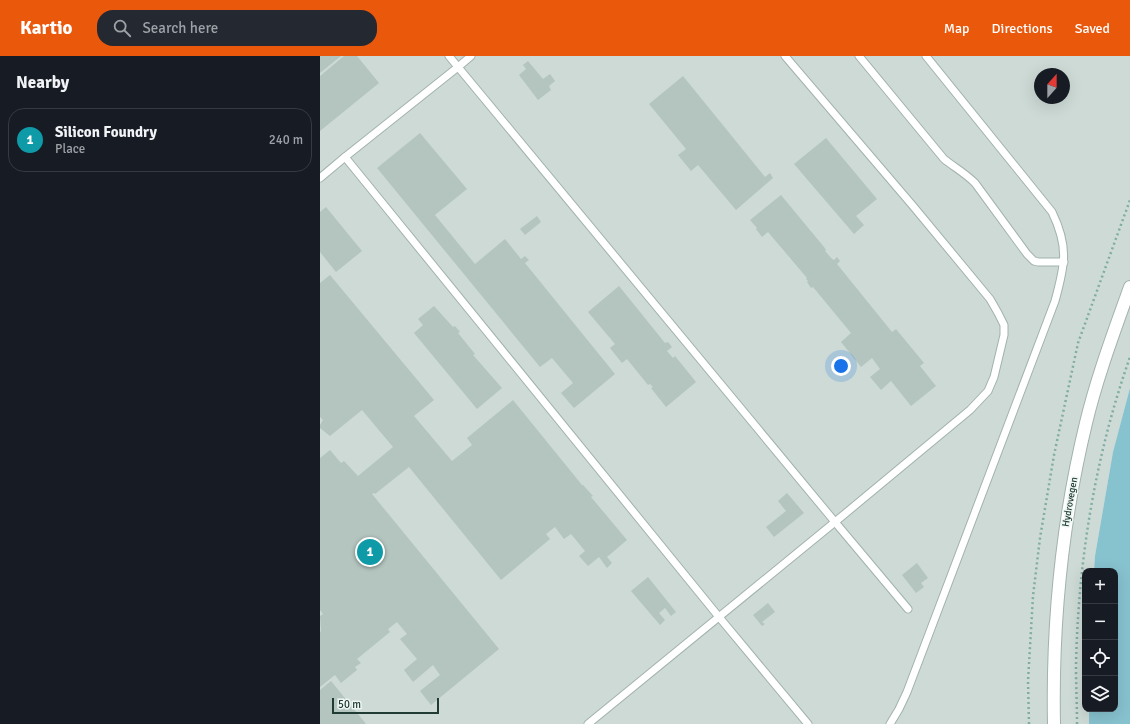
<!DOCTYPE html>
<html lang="en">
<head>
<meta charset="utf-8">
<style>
	body { margin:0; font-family:Signika,sans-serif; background:#242831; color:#f1f3f6 }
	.controls { position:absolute; right:12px; bottom:12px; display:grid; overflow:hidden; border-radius:8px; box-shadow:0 4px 16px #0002 }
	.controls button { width:36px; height:36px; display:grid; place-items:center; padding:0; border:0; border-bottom:1px solid #363941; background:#171b24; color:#f1f3f6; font:20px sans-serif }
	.compass { position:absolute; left:714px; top:12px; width:36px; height:36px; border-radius:50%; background:#171b24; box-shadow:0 4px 16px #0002; rotate:21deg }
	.scale { position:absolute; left:12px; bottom:10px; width:107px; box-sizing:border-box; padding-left:4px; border:2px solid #203a34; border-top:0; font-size:11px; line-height:14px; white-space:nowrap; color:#203a34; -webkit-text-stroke:3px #eff7f3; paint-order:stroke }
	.you { position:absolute; left:521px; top:310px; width:14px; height:14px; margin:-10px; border:3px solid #fff; border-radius:50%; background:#1a73e8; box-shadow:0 0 0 6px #1a73e833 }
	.badge { display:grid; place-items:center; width:26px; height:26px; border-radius:50%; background:#ea580c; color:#fff; font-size:13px; font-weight:700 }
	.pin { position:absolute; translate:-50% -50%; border:2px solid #fff; box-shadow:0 1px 4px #0006 }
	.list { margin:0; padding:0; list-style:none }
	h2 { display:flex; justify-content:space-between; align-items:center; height:52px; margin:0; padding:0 16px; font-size:17px }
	h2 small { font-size:13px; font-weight:400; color:#9ea1a6 }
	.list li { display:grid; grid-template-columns:26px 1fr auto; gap:12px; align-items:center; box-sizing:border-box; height:64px; margin:0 8px 8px; padding:0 8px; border:1px solid #363941; border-radius:16px }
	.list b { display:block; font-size:15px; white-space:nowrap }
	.list p { margin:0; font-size:13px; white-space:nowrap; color:#9ea1a6 }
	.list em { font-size:13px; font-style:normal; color:#9ea1a6 }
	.icon { flex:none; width:22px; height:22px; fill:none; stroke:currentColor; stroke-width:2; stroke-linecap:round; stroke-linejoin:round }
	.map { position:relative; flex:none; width:810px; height:668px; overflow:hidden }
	header { display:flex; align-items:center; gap:24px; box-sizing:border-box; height:56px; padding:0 20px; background:#ea580c; color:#fff }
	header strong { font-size:19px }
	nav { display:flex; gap:22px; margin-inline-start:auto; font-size:14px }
	.search { width:280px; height:36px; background:#242831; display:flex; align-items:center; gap:10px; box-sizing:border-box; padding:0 14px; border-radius:16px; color:#9ea1a6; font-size:15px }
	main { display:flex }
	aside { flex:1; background:#171b24 }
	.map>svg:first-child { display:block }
</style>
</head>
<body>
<header>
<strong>Kartio</strong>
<div class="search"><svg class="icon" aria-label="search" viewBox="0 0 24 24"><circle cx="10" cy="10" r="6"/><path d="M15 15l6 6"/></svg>Search here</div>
<nav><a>Map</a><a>Directions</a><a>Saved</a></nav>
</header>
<main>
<aside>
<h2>Nearby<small></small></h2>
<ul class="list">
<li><span class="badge" style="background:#0f9aa8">1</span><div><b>Silicon Foundry</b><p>Place</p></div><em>240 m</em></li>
</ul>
</aside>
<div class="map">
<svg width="810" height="668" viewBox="0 0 810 668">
	<rect width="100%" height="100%" fill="#dfeae6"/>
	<path fill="#cddad5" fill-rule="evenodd" d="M0,0h810v332l-17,64 -18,104 -1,15h-9v138h4v15h-769zM720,18h24v24h-24z"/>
	<path fill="#87c2cf" d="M810,332v336h-41v-15h26v-138h-21l1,-15 18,-104z"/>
	<g fill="#b4c5bf">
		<path d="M0,0h21l-21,17z"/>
		<path d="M24,0h13l22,27 -59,48v-55z"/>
		<path d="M208,5l15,18 7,-5 5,7 -6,5 2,4 -13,10 -19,-25 7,-6 -3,-4z"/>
		<path d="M363,20l82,101 5,-4 3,5 -37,32 -38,-45 -7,6 -13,-16 8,-6 -37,-45z"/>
		<path d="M100,77l47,56 -32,26 40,49 30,-25 16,20 4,-3 4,4 -4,3 90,111 -41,34 -13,-15 12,-10 -21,-25 -12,9 -163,-199z"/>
		<path d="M506,82l51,61 -21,17 8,9 -10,9 -60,-70z"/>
		<path d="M461,139l43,52 2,3 -1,1 7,8 2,1 3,-3 3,4 -3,3 55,68 4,-3 28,34 -4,3 16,20 -25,20 -20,-25 -10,9 -11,-13 10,-8 -8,-11 -11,9 -20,-25 10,-9 -38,-46 -2,1 -4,-6 1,-1 -2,-2 1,-1 -39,-46 -6,5 -6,-8 1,-1 -7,-8z"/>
		<path d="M6,151l36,44 -26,21 -16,-20v-40z"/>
		<path d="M217,160l4,6 -16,13 -5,-6z"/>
		<path d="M10,219l104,125 -20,16 38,45 20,-16 -5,-7 46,-38 69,85h1l10,11 -2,1 36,43 -20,17 5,6 -5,5 -8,-11 -11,9 -9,-10 6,-5 -14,-17 -7,5 -9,-12 -9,7 4,5 -49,41 -92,-113 -34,27 -1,-1 -2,1 127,155 -68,56 -11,-14 20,-16 -7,-10 -20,17 -9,-12 13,-11 -17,-20 7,-5 -10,-12 -9,7 2,3 -33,27 4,4 -6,4 2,3 -16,13 -6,-8 -15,12v-55l1,-1 -1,-15 3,-2 -3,-4v-152l10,-8 11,13 3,-2 14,15 35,-29 -31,-37 -32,26 -10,-8v-3l3,-5 -3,-3v-134z"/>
		<path d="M299,230l46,57 3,-1 4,5 -5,4 6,7 2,-2 21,26 -30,25 -15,-19 2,-1 -3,-3 -2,1 -21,-26 -5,4 -12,-15 5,-4 -27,-32z"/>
		<path d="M114,250l19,21 2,-1 5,6 -2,1 17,21 -2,1 29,33 -25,21 -63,-76 9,-8 -5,-6z"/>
		<path d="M467,437l17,20 -30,24 -8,-10 20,-16 -8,-10z"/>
		<path d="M597,507l11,15 -7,5 3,4 -8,6 -14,-18z"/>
		<path d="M328,521l28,35 -5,4 -6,-8 -6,5 6,7 -5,5 -29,-34z"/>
		<path d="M448,547l7,9 -13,10 3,2 -3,2 -9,-11z"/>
		<path d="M11,625l35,43h-46v-34z"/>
	</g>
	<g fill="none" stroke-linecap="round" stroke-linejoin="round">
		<defs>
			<g id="service">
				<path d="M129,0l9,11 -113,90 374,460 89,107"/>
				<path d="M151,0l-13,11 377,455 -247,202"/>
				<path d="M465,0l128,150 77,93 8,14 6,12v10l-10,42 -6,14 -18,19 -135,112 73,87"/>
				<path d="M539,0l85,103c10,8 21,14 31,24l52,71 7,7 4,1h26"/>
				<path d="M0,122l25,-21"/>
				<path d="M570,668l9,-15 8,-17 148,-391c10,-36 14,-54 -3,-89l-126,-156"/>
			</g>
			<path id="tertiary" d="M734,668c-2,-101 8,-202 32,-301 11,-46 28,-91 44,-136"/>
		</defs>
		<use href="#service" stroke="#a2b2ad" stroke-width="9"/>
		<use href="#tertiary" stroke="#a2b2ad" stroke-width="14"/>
		<g stroke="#80ada1" stroke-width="2.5" stroke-dasharray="2 3" stroke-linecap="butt">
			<path d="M709,668l-1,-43 5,-85 7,-58 14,-83 24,-112 52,-143"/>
			<path d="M757,668c0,-19 -1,-38 -1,-58 2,-104 19,-210 54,-309"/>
		</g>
		<use href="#service" stroke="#fff" stroke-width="7"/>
		<use href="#tertiary" stroke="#fff" stroke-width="12"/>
	</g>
	<g text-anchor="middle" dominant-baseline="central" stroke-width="3" stroke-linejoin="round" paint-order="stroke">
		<g font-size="10" fill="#203a34" stroke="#eff7f3">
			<text transform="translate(750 446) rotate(-80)">Hydrovegen</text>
		</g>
	</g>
</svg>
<div class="controls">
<button>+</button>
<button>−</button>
<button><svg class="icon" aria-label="locate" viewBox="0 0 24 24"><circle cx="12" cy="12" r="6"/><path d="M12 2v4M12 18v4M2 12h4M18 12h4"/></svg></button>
<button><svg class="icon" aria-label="layers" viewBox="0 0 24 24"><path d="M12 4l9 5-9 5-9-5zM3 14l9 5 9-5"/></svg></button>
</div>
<svg class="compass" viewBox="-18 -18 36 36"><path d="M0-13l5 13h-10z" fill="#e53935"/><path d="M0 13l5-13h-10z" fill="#9ea1a6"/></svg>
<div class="scale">50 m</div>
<div class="you"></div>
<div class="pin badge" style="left:50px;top:496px;background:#0f9aa8">1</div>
</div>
</main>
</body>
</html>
